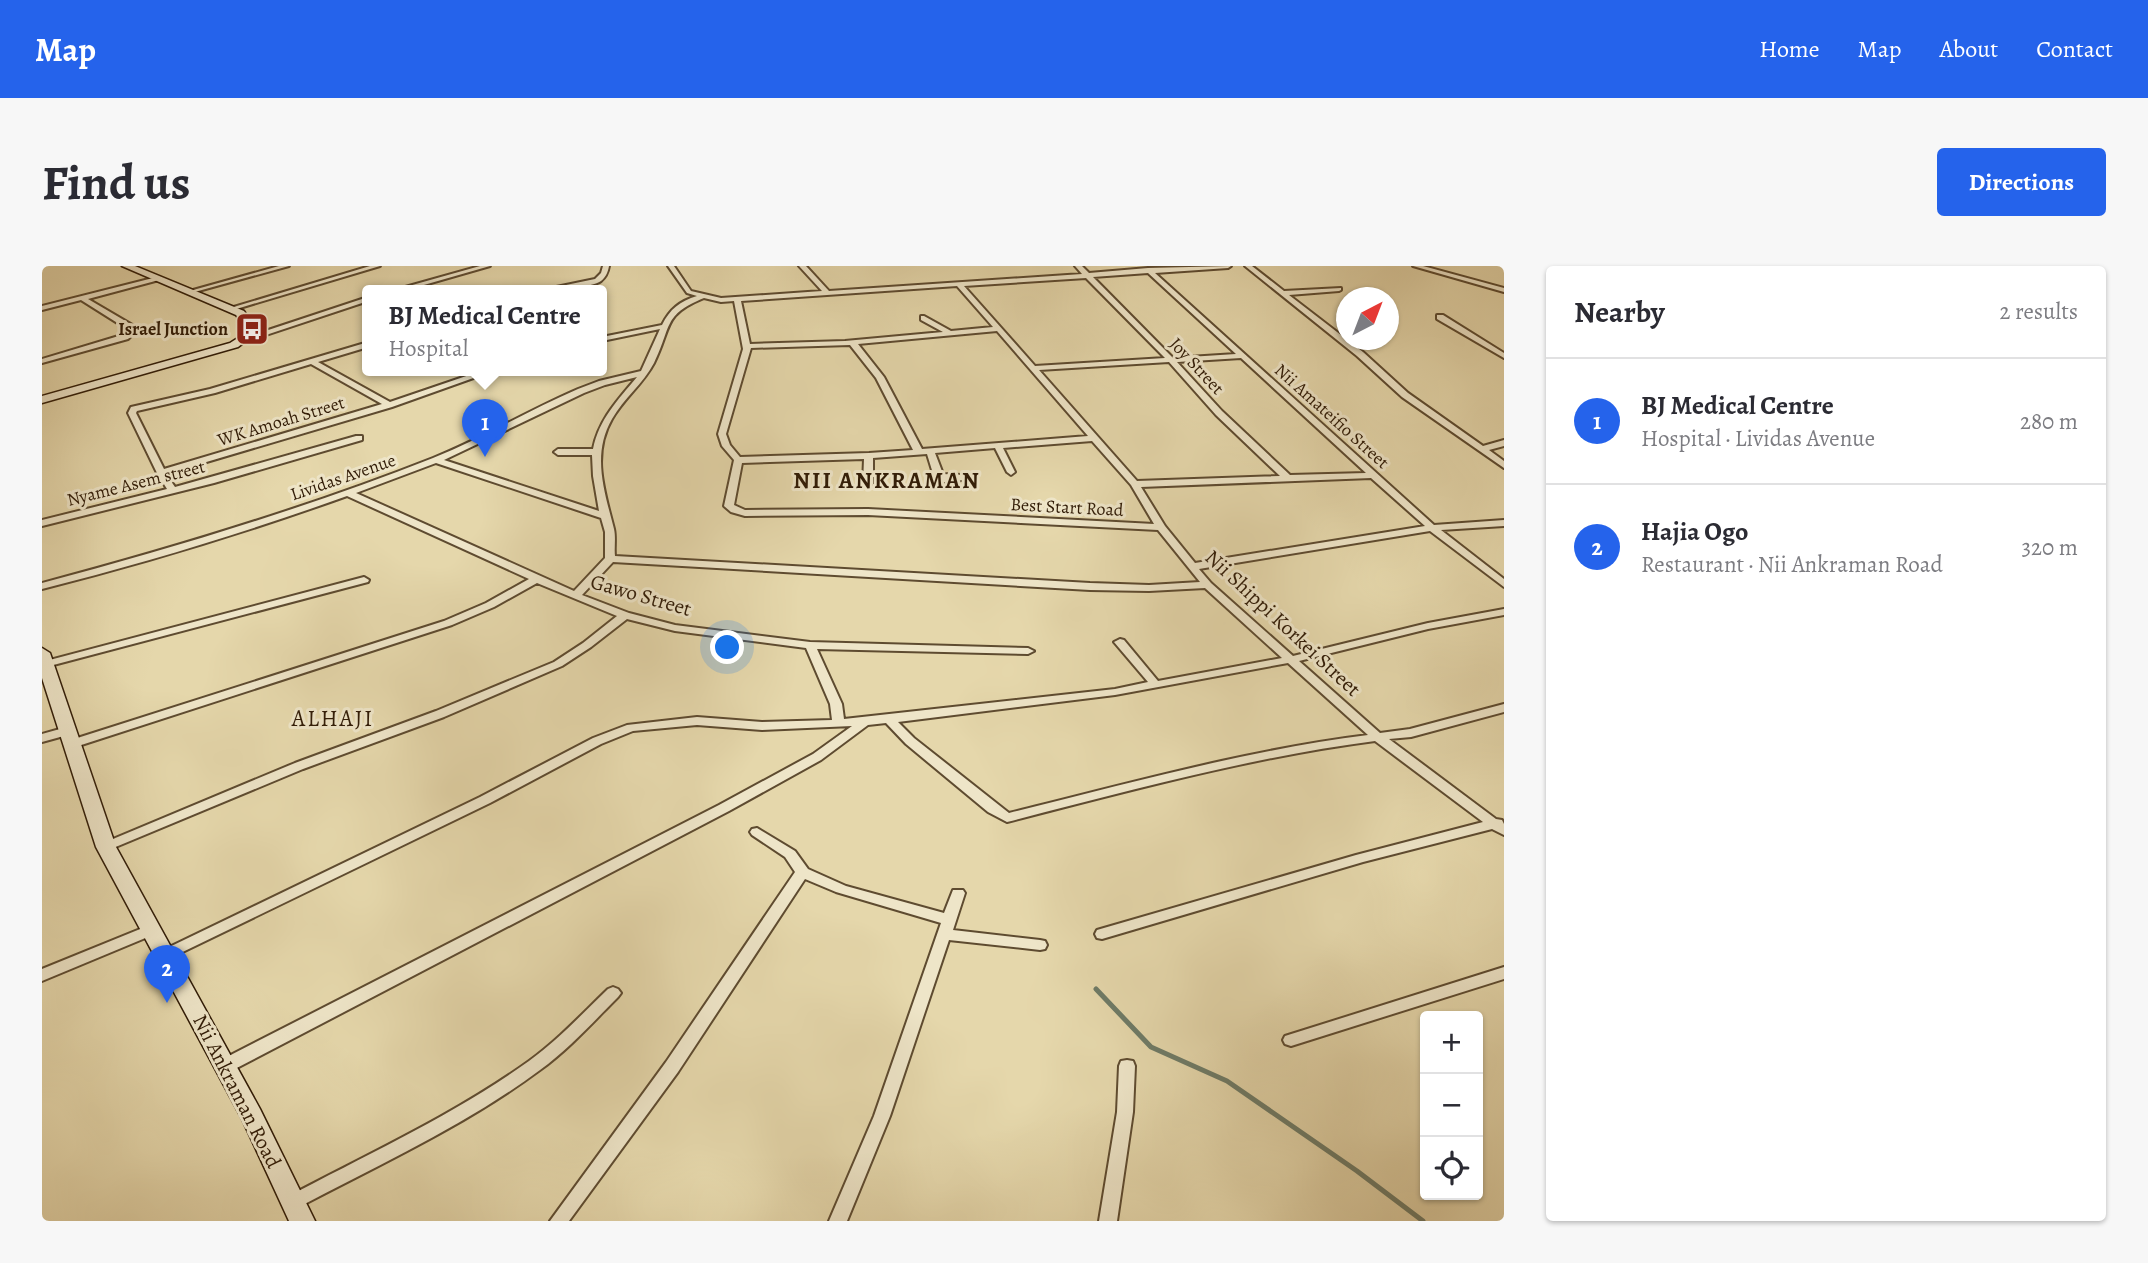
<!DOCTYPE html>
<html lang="en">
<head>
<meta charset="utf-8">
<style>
	body { margin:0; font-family:Alegreya,serif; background:#f7f7f7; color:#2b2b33 }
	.controls { position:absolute; right:21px; bottom:21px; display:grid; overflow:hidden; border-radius:7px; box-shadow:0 2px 5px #0004 }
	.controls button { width:63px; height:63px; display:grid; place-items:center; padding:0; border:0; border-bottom:2px solid #e1e1e2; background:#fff; color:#2b2b33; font:35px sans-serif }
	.compass { position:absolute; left:1294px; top:21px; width:63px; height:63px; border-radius:50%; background:#fff; box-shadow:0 2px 5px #0004; rotate:42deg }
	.you { position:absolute; left:686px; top:382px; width:24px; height:24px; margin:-18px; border:5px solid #fff; border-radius:50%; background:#1a73e8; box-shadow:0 0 0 10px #1a73e833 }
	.badge { display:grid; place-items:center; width:46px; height:46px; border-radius:50%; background:#2563eb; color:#fff; font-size:23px; font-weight:700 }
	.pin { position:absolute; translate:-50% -58px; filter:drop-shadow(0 2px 4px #0008) }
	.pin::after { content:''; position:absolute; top:37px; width:24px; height:21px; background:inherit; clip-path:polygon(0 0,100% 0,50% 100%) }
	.popup { position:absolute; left:320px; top:19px; width:245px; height:91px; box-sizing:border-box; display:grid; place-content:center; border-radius:7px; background:#fff; filter:drop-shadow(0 2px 5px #0005); font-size:23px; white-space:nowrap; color:#7c7c81 }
	.popup b { font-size:26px; color:#2b2b33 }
	.popup::after { content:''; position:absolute; left:50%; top:100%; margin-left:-14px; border:14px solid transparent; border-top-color:#fff }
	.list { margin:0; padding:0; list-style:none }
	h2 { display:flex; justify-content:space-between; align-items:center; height:91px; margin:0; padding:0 28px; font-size:30px }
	h2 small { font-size:23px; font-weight:400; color:#7c7c81 }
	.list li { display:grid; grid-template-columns:46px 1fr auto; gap:21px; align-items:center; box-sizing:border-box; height:126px; padding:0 28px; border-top:2px solid #e1e1e2 }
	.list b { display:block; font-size:26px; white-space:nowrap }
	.list p { margin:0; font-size:23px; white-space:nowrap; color:#7c7c81 }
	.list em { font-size:23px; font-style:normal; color:#7c7c81 }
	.icon { flex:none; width:38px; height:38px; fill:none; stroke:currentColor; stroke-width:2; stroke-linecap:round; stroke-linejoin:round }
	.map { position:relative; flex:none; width:1462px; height:955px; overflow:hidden; border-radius:7px }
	header { display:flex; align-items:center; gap:42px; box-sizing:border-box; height:98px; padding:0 35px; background:#2563eb; color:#fff }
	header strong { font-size:33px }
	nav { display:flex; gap:38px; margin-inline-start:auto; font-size:24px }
	.intro { display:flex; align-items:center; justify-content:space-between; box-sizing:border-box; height:168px; padding:0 42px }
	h1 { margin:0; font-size:49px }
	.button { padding:18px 32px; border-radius:7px; background:#2563eb; color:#fff; font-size:24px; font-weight:700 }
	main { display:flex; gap:42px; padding:0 42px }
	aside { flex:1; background:#fff; border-radius:7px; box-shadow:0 2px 5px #0004 }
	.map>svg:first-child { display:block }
</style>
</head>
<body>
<header>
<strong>Map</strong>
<nav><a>Home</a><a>Map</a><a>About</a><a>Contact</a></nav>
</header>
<div class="intro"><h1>Find us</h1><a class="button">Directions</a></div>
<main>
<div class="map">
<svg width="1462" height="955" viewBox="0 0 1462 955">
	<rect width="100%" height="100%" fill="#e5d7ab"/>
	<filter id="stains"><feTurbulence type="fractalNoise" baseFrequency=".00286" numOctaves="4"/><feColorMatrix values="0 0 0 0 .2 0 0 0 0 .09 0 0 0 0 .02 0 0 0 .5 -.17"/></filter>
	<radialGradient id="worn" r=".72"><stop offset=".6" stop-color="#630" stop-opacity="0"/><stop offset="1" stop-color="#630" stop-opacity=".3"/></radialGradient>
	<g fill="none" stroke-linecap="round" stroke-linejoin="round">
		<path stroke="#6e7b67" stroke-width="5" d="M1054,723l55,58 76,34 130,90 66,50"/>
		<defs>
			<g id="street">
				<path d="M237,0h10l-98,27 -5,-1z"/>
				<path d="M328,0h10l-147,44 -6,-1z"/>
				<path d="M438,0h10l-87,25h-12z"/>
				<path d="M561,0h6c-1,6 -3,11 -8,15 -10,7 -51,10 -64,10l58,-12 6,-6z"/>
				<path d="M626,0h6l17,25 30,7 101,-7 -23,-25h7l23,25 253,-17 -7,-8h7l7,7 59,-5 83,-2 -3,2 -73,5 279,252 70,-5v6l-63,4 63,49v8l-74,-56 -231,38 12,14 82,73 135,-33 76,-14v6l-76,14 -129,32 81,72 30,-4 94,-25v8l-93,25 -22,2 107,80 6,1 2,4v11l-12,-6 -129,33 -261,77 -5,-1 -2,-4 2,-4 259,-75 127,-33 -108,-81c-124,16 -247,50 -368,81l-19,-10 -82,-68 -20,-21 -18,2 -47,35 -92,51 -498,260 -6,1 -6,-1 -2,-5 2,-5 500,-256 94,-51 39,-28 -90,4 -65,-5 -64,6 -32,13 -111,59 -326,158 -5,-1 -2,-4 2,-4 321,-155 113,-59 34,-13 70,-8 65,5 70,-2 -2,-16 -24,-56 -131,-17 -48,-12 -36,28 -29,19 -118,51 -141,52 -197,82 -5,-1 -2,-3 2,-3 194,-81 141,-52 118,-49 29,-19 34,-27 -80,-33 -43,24 -42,18 -380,123 -4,-1 -2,-3 2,-3 376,-120 42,-18 43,-24 -182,-83c-100,36 -202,67 -305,93v-6c132,-35 264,-75 391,-125 50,-20 96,-48 145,-69l21,-8 42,-10 19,-42 -58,12v-4l60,-12c8,-16 18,-24 35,-29l-10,-3zM1106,7l88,81 -63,4 -80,-81zM1044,12l79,80 -130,8 -71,-80zM915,20l36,41 -42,4 -27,-15h-3v4l22,12 -98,9 -95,3 -9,-43zM662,32l17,4 13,-1 9,48 -25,85 4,12 12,14 -10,46 7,6 14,4 123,-1 290,15 42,52 -51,3 -59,-2 -475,-27c-1,-8 1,-18 -1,-27 -9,-36 -23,-74 -2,-110 12,-21 31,-35 42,-56 18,-36 8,-48 50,-65zM955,65l91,105 -166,13 -38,-72 -26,-33zM808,79l26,33 37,72 -44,3 -129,4 -10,-12 -4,-11 25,-86zM1199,92l125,115 -76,2 -68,-64 -45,-49zM1127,96l47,53 64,61 -143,5 -98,-111zM595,111c-19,23 -38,42 -44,72h-35l-4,3 4,3h34l1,21 6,35 -155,-51 140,-67 21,-8zM1050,175l39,44 23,39 -286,-15 -123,1 -11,-5 8,-42 122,-4 -1,25 5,3 5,-3v-26l54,-4 8,26 5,3c7,-3 19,0 26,-5l-5,-3 -18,-1 -8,-21 60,-5 12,24 4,3 4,-3 -12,-24zM394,197l165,55 4,14v26l-31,33 -218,-98zM1329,212l54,48 -230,37 -30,-37 -24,-39zM571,296l477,28 59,1 56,-3 77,70 -124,23 -34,-41 -4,-1 -6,3 34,40 -33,7 -271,30 -2,-15 -25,-55 211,5 6,-3 -6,-3 -218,-6 -135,-17 -46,-12 -47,-18zM1246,397l80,72c-121,15 -241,49 -359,78l-95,-75 -16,-16 217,-27z"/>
				<path d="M1203,0h7l32,25 57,-3v2l-2,1 -50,4 74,57 45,41 75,53 21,-6v6l-15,4 15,11v7l-102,-71 -45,-41z"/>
				<path d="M1371,0h10l81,22v4z"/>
				<path d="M115,11l2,1v2l-71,19 46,27 1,6 -7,7 -86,24v-4l80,-24 5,-6 -46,-29 -39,10v-4z"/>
				<path d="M326,31v4l-120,40 -7,-2z"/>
				<path d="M1395,49h6l61,38v5l-67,-39z"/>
				<path d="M323,77h3v4l-50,15 72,40 91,-31h12l-101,36 -226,67 9,13 181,-51h6v4l-148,43 -172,43v-6l125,-31 -10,-16 -29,-60 3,-6 79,-18zM269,98l71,40 -218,65 -28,-56 1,-2 78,-18z"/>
				<path d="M322,311l5,3 -1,2 -326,86v-6z"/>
				<path d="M25,461l4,1 2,3 -2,3 -29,8v-8z"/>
				<path d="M715,562l38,23 13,18 38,17 98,27 9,-23h10l2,3 -12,37 87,10 5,1 2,4 -2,4 -5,1 -91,-10 -59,176 -43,105h-18l45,-105 67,-193 -105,-31 -31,-13 -127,193 -109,149h-19l116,-159 129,-190 -10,-15 -33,-22 -2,-3 2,-3z"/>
				<path d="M108,659l5,1 2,4 -2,4 -113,47v-12z"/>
				<path d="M1462,701v12l-213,67 -6,-2 -2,-4 2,-4z"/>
				<path d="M571,721l5,2 3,4 -3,4c-25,25 -49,52 -78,73 -74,55 -159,94 -241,137l-6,3 -6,-3 -3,-5 3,-5c81,-43 167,-82 242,-136 29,-21 53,-47 79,-72z"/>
				<path d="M1085,794l6,1 2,5 -2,46 -16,109h-18l18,-109 2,-46 2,-5z"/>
			</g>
			<g id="secondary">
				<path d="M80,0h13l109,45 11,16 -1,8 -16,12 -196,56v-7l188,-53 14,-9 1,-7 -9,-12z"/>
				<path d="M0,382l8,5 66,194 144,262 55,112h-26l-47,-102 -146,-272 -54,-169z"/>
			</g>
		</defs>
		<use href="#street" stroke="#5e4b30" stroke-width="4"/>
		<use href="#secondary" stroke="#311c07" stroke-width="3"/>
		<use href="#street" fill="#eee5c8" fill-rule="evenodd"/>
		<use href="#secondary" fill="#eee5c8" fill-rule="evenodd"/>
	</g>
	<defs>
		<symbol id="bus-square" viewBox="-11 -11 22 22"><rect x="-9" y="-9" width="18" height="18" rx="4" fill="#8f2418" stroke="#eee5c8"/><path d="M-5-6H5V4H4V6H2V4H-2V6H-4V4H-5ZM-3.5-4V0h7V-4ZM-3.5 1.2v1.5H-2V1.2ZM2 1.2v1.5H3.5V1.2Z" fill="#fff"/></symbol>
	</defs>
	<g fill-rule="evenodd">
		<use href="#bus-square" x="191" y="44" width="38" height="38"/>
	</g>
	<g text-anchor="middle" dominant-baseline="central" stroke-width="6" stroke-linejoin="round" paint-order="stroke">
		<g font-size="18" font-weight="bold" fill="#311c07" stroke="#eee5c8" text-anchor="end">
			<text x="186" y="63">Israel Junction</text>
		</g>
		<g font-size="18" fill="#311c07" stroke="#eee5c8">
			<text transform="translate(1155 100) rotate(47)">Joy Street</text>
			<text transform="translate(1290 150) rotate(42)">Nii Amateifio Street</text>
			<text transform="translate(239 155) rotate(-17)">WK Amoah Street</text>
			<text transform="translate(301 211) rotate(-19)">Lividas Avenue</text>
			<text transform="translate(94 217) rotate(-14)">Nyame Asem street</text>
			<text transform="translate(1025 241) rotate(3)">Best Start Road</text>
		</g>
		<g font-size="21" fill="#311c07" stroke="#eee5c8">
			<text transform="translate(599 329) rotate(16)">Gawo Street</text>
			<text transform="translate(1241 357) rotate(43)">Nii Shippi Korkei Street</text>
			<text transform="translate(195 825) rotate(63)">Nii Ankraman Road</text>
		</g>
		<g font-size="23" font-weight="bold" letter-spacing="2" fill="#311c07" stroke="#eee5c8">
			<text x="845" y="214">NII ANKRAMAN</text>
		</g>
		<g font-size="23" letter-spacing="2" fill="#311c07" stroke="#eee5c8">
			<text x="291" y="452">ALHAJI</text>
		</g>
	</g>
	<rect width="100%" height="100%" filter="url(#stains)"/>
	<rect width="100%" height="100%" fill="url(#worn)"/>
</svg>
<div class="controls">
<button>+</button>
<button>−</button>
<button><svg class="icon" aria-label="locate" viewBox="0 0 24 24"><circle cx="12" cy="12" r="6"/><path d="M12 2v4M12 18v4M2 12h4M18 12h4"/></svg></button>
</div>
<svg class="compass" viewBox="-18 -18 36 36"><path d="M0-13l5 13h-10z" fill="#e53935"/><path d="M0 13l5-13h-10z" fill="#7c7c81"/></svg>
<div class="you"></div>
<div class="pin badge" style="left:443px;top:191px">1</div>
<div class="popup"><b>BJ Medical Centre</b>Hospital</div>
<div class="pin badge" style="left:125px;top:737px">2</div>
</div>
<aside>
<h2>Nearby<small>2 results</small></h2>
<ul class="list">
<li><span class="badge">1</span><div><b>BJ Medical Centre</b><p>Hospital · Lividas Avenue</p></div><em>280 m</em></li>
<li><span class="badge">2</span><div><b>Hajia Ogo</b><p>Restaurant · Nii Ankraman Road</p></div><em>320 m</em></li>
</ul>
</aside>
</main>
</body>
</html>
